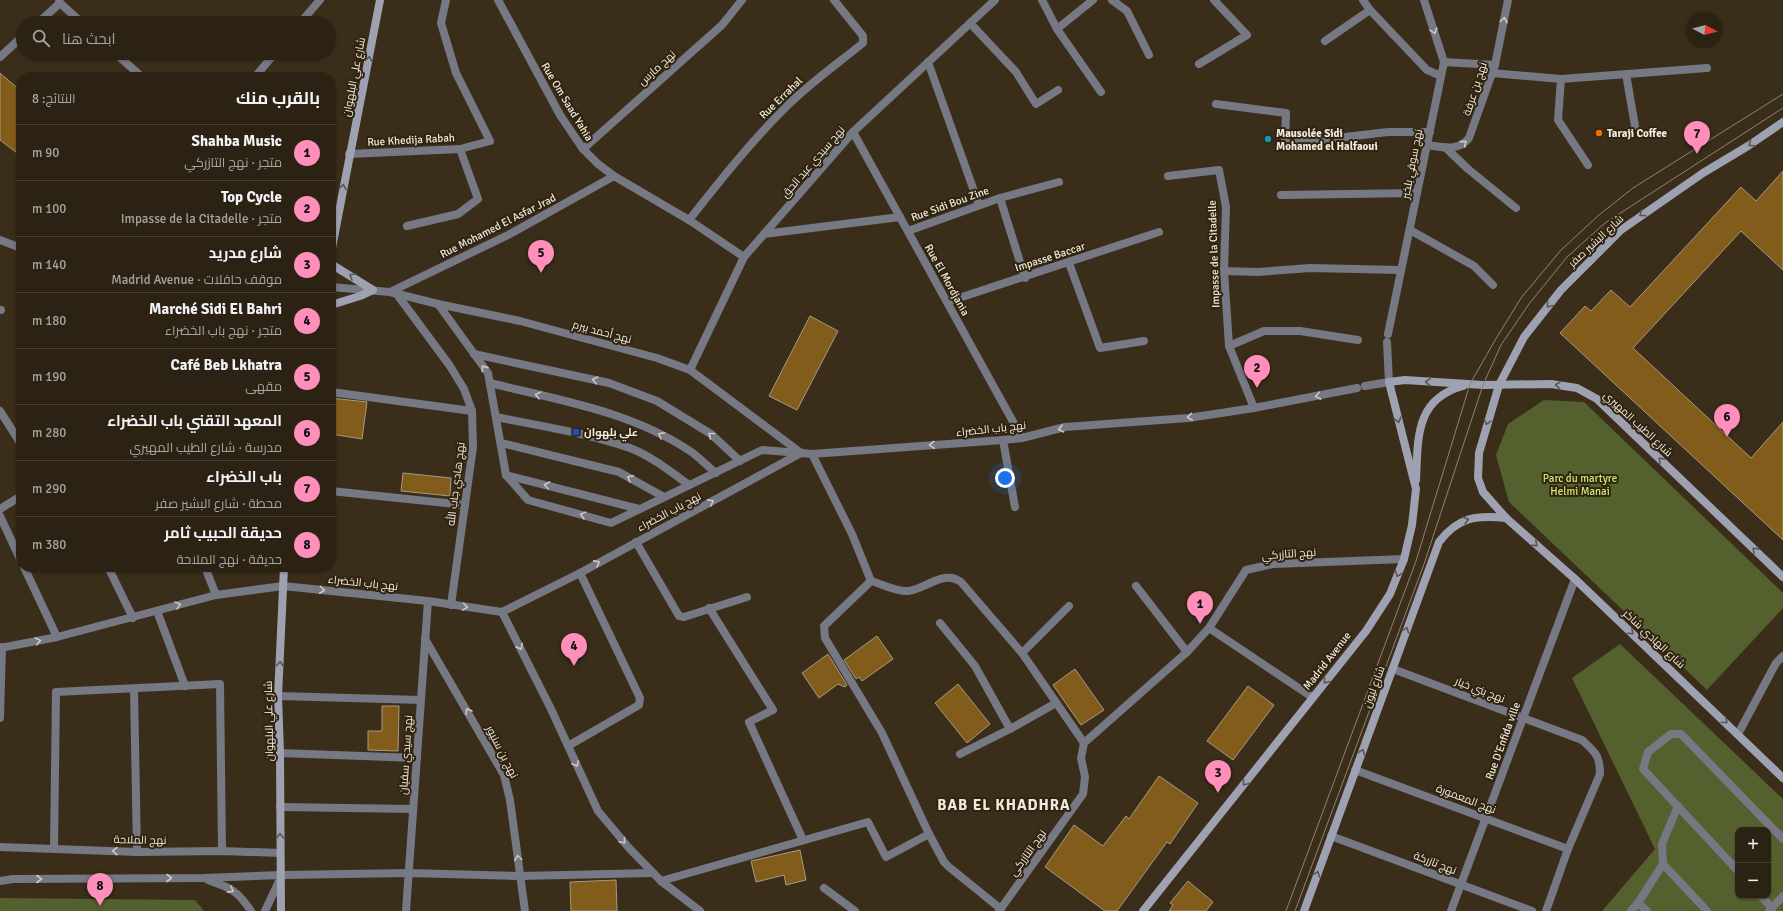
<!DOCTYPE html>
<html lang="ar">
<head>
<meta charset="utf-8">
<style>
	body { margin:0; font-family:Signika,Cairo,sans-serif; background:#342a1d; color:#f1f3f6; direction:rtl }
	.controls { position:absolute; right:12px; bottom:12px; display:grid; overflow:hidden; border-radius:8px; box-shadow:0 1px 3px #0004 }
	.controls button { width:36px; height:36px; display:grid; place-items:center; padding:0; border:0; border-bottom:1px solid #483f34; background:#2c2214; color:#f1f3f6; font:20px sans-serif }
	.compass { position:absolute; left:1687px; top:12px; width:36px; height:36px; border-radius:50%; background:#2c2214; box-shadow:0 1px 3px #0004; rotate:97deg }
	.you { position:absolute; left:1005px; top:478px; width:14px; height:14px; margin:-10px; border:3px solid #fff; border-radius:50%; background:#1a73e8; box-shadow:0 0 0 6px #1a73e833 }
	.badge { display:grid; place-items:center; width:26px; height:26px; border-radius:50%; background:#ff8eba; color:#111; font-size:13px; font-weight:700 }
	.pin { position:absolute; translate:-50% -33px; filter:drop-shadow(0 1px 2px #0008) }
	.pin::after { content:''; position:absolute; top:21px; width:14px; height:12px; background:inherit; clip-path:polygon(0 0,100% 0,50% 100%) }
	.list { margin:0; padding:0; list-style:none }
	h2 { display:flex; justify-content:space-between; align-items:center; height:52px; margin:0; padding:0 16px; font-size:17px }
	h2 small { font-size:13px; font-weight:400; color:#a6a4a0 }
	.list li { display:grid; grid-template-columns:26px 1fr auto; gap:12px; align-items:center; box-sizing:border-box; height:56px; padding:0 16px; border-top:1px solid #483f34 }
	.list b { display:block; font-size:15px; white-space:nowrap }
	.list p { margin:0; font-size:13px; white-space:nowrap; color:#a6a4a0 }
	.list em { font-size:13px; font-style:normal; color:#a6a4a0 }
	.icon { flex:none; width:22px; height:22px; fill:none; stroke:currentColor; stroke-width:2; stroke-linecap:round; stroke-linejoin:round }
	.map { position:relative; flex:none; width:1783px; height:911px; overflow:hidden; direction:ltr }
	.search { position:absolute; background:#2c2214; box-shadow:0 1px 3px #0004; left:16px; top:16px; width:320px; height:44px; display:flex; align-items:center; gap:10px; box-sizing:border-box; padding:0 14px; border-radius:22px; color:#a6a4a0; font-size:15px }
	.panel { position:absolute; background:#2c2214; box-shadow:0 1px 3px #0004; left:16px; top:72px; width:320px; height:500px; border-radius:16px; direction:rtl }
	.map>svg:first-child { display:block }
</style>
</head>
<body>
<div class="map">
<svg width="1783" height="911" viewBox="0 0 1783 911">
	<rect width="100%" height="100%" fill="#3a2d1a"/>
	<g fill="#54602d" fill-rule="evenodd">
		<path d="M1544,400l40,2 199,191v15l-76,82 -198,-188 -13,-47 12,-31z"/>
		<path d="M1620,644l163,155v112h-181l53,-62 -83,-171zM1738,830h30v66h-30z"/>
		<path d="M0,898l195,2 9,11h-204z"/>
	</g>
	<g fill="#825c1a" stroke="#a89983">
		<path d="M0,73l21,18v65l-21,-16z"/>
		<path d="M1783,171v99l-42,-39 -108,117 118,110 32,-36v118l-223,-207 25,-27 6,5 20,-21 19,17 111,-120 15,14z"/>
		<path d="M810,316l28,15 -41,79 -28,-14z"/>
		<path d="M331,398l36,4 -5,37 -31,-5z"/>
		<path d="M403,473l48,5 -1,18 -49,-5z"/>
		<path d="M877,636l16,23 -31,22 -3,-4 -3,2 -12,-19z"/>
		<path d="M828,654l19,31 -2,2 -7,-3 -19,14 -17,-25z"/>
		<path d="M1075,669l29,41 -23,15 -28,-40z"/>
		<path d="M958,684l32,40 -23,19 -32,-40z"/>
		<path d="M1248,686l26,19 -41,55 -26,-19z"/>
		<path d="M382,706h17l-1,45 -30,-1v-19h14z"/>
		<path d="M1159,776l39,27 -28,41 -3,-2 -50,69h-12l-60,-44 29,-42 29,21 23,-30 3,3z"/>
		<path d="M800,850l6,30 -20,5 -2,-10 -28,7 -5,-21z"/>
		<path d="M616,880l1,31h-46l-1,-29z"/>
		<path d="M1188,881l25,21 -7,9h-37l4,-6 -3,-2z"/>
	</g>
	<g fill="none" stroke-linecap="round" stroke-linejoin="round">
		<g stroke="#767883" stroke-width="8">
			<path d="M438,304l50,69 18,102 22,25 83,23 151,-73 39,3"/>
			<path d="M474,354l135,29 48,18 54,33 29,27"/>
			<path d="M490,383c68,17 140,28 200,68 9,6 17,15 26,22"/>
			<path d="M496,417c45,9 91,16 134,31 21,8 41,24 59,37"/>
			<path d="M501,443l118,29 45,25"/>
			<path d="M506,475l133,34"/>
			<path d="M1738,734l38,-71 7,-7"/>
			<path d="M1678,806l-16,38 1,20 44,47"/>
			<path d="M1738,871l-95,-102 5,-17 23,-18h10l102,105"/>
			<path d="M1761,896l11,12"/>
			<path d="M1631,911l7,-8"/>
			<path d="M1647,911l-9,-8 25,-39"/>
			<path d="M1769,911l14,-15"/>
		</g>
		<g stroke="#767883" stroke-width="8">
			<path d="M498,0l62,115 23,34 15,15 16,12 75,44 55,37"/>
			<path d="M1042,0l15,29 44,63"/>
			<path d="M1112,0l15,11 22,44"/>
			<path d="M1363,0l7,10 57,60 14,6"/>
			<path d="M60,3l22,20"/>
			<path d="M38,23l22,-20 -1,-3"/>
			<path d="M300,23l20,-23"/>
			<path d="M970,23l46,49 20,32 22,-14"/>
			<path d="M1057,29l36,-29"/>
			<path d="M1325,41l45,-31"/>
			<path d="M115,53l27,24"/>
			<path d="M0,57l23,-21"/>
			<path d="M928,62l51,143"/>
			<path d="M1444,62l51,3"/>
			<path d="M1199,64l48,-29 -33,-35"/>
			<path d="M1492,73l69,6 146,-11"/>
			<path d="M1626,74l9,52"/>
			<path d="M255,77l20,-24"/>
			<path d="M1561,79l-3,41 30,45"/>
			<path d="M1216,104l70,9 -1,31 103,-12h42"/>
			<path d="M853,132l169,306"/>
			<path d="M1427,145c16,2 31,7 42,-7l26,-73 13,-65"/>
			<path d="M1446,148l22,21 48,39"/>
			<path d="M583,149l139,-124 20,-25"/>
			<path d="M349,154l111,-5 30,-8 -34,-68 -15,-50 5,-23"/>
			<path d="M1168,176l51,-6 7,37 -2,64 5,75 25,62"/>
			<path d="M1281,195l136,-2"/>
			<path d="M1000,198l25,80"/>
			<path d="M689,220c30,-38 60,-76 94,-110 24,-25 53,-45 80,-67v-7l-29,-36"/>
			<path d="M407,226l51,-12 20,-15 -18,-50"/>
			<path d="M1410,230l64,36 19,19"/>
			<path d="M908,231l92,-33 59,-16"/>
			<path d="M764,234l136,-17"/>
			<path d="M0,240l21,8"/>
			<path d="M1069,263l31,85 44,-7"/>
			<path d="M1224,271l34,1 52,-4 91,2"/>
			<path d="M331,287l59,5 48,12 82,17 137,37 33,12 111,83"/>
			<path d="M390,292l120,-58 104,-58"/>
			<path d="M396,293l54,73 14,23 8,22 1,36 -22,158"/>
			<path d="M947,302l212,-70"/>
			<path d="M0,310h1"/>
			<path d="M1388,334l56,-272 -20,-62"/>
			<path d="M1229,346l35,-15h36l58,9"/>
			<path d="M690,370l54,-113 109,-125 142,-132"/>
			<path d="M1365,386l24,-4 -2,-40"/>
			<path d="M331,392l141,19"/>
			<path d="M0,411l21,33"/>
			<path d="M1003,440l12,67"/>
			<path d="M812,454l40,80 19,47 -47,45 1,12 57,95 47,101"/>
			<path d="M331,491l134,14"/>
			<path d="M0,509l21,-13"/>
			<path d="M0,516l21,45"/>
			<path d="M636,542l43,74 5,1 63,-20"/>
			<path d="M24,567l33,70"/>
			<path d="M108,567l25,51"/>
			<path d="M205,567l11,28"/>
			<path d="M871,581c11,3 26,11 37,10 18,-2 36,-22 53,-9l61,71 62,90"/>
			<path d="M1136,586l51,66"/>
			<path d="M709,608l64,102 -24,12 54,118"/>
			<path d="M157,611l28,75"/>
			<path d="M502,612l49,97 47,102 31,37 32,33 39,30"/>
			<path d="M940,623l35,43 35,63"/>
			<path d="M1209,628l103,69"/>
			<path d="M425,639l79,136 6,25 15,111"/>
			<path d="M0,648l57,-11 159,-42 67,-9 145,15 74,11 78,-39 221,-120 11,1 191,-14 19,-2 43,-11 123,-9 66,-10 103,-20"/>
			<path d="M1022,653l47,-47"/>
			<path d="M1393,669l189,71c13,12 18,15 18,34l-32,75 -22,62"/>
			<path d="M134,689l3,163"/>
			<path d="M278,696l143,4"/>
			<path d="M0,718l2,-71"/>
			<path d="M568,746l71,-41 1,-7 -60,-125"/>
			<path d="M280,753l137,5"/>
			<path d="M960,754l50,-25 46,-26"/>
			<path d="M1355,770l213,79"/>
			<path d="M280,807l133,2"/>
			<path d="M1331,836l201,75"/>
			<path d="M0,847l137,5 85,-1 58,2"/>
			<path d="M54,849l2,-157 164,-8 2,167"/>
			<path d="M208,880c23,8 29,10 43,31"/>
			<path d="M0,881l13,-2 190,-1 79,-3 127,-2 111,3 133,-3"/>
			<path d="M661,881l207,-59 18,35 43,-23 15,28 5,5 52,42"/>
			<path d="M824,888l31,23"/>
			<path d="M265,911l16,-34"/>
			<path d="M406,911l22,-310"/>
			<path d="M999,911l84,-117 2,-17 -4,-19 3,-15 103,-91 22,-24 37,-58 27,-6 131,-5"/>
			<path d="M1451,911l124,-332"/>
		</g>
		<g stroke="#9da1b2" stroke-width="8">
			<path d="M1783,122l-35,24 -45,27 -82,57 -60,60 -37,47 -25,48 -20,68 -1,25 5,14 23,26 69,61 208,199"/>
			<path d="M331,253l49,-253"/>
			<path d="M331,264l42,26 -13,6 -29,9"/>
			<path d="M1416,480c2,-42 -1,-81 47,-94"/>
			<path d="M281,911l-1,-158 -2,-57 6,-129"/>
			<path d="M1143,911l223,-280 24,-37 14,-35 8,-34 4,-36 -27,-107 16,-2 78,5 68,-1 26,4 20,11 186,178"/>
			<path d="M1304,911l135,-369c19,-25 37,-27 67,-24"/>
		</g>
		<g stroke="#8e8373" stroke-width="1">
			<path d="M1286,911l130,-350 54,-177 24,-42 27,-44 40,-48 38,-35 34,-27 150,-94"/>
			<path d="M1295,911l129,-347 59,-179 18,-40 28,-41 38,-47 38,-34 178,-115"/>
		</g>
	</g>
	<defs><path id="oneway-chevron" d="M-2-3.5L2.5 0L-2 3.5" fill="none" stroke-width="1.6" stroke-linecap="round" stroke-linejoin="round"/></defs>
	<g stroke="#cdc8c3">
		<use href="#oneway-chevron" transform="translate(1504 20) rotate(-79)"/>
		<use href="#oneway-chevron" transform="translate(1434 31) rotate(72)"/>
		<use href="#oneway-chevron" transform="translate(1464 143) rotate(-40)"/>
		<use href="#oneway-chevron" transform="translate(484 368) rotate(-125)"/>
		<use href="#oneway-chevron" transform="translate(595 380) rotate(-168)"/>
		<use href="#oneway-chevron" transform="translate(538 395) rotate(-166)"/>
		<use href="#oneway-chevron" transform="translate(1318 396) rotate(169)"/>
		<use href="#oneway-chevron" transform="translate(1190 417) rotate(173)"/>
		<use href="#oneway-chevron" transform="translate(1061 429) rotate(168)"/>
		<use href="#oneway-chevron" transform="translate(661 435) rotate(-151)"/>
		<use href="#oneway-chevron" transform="translate(711 435) rotate(-142)"/>
		<use href="#oneway-chevron" transform="translate(932 445) rotate(176)"/>
		<use href="#oneway-chevron" transform="translate(630 478) rotate(-151)"/>
		<use href="#oneway-chevron" transform="translate(547 485) rotate(-166)"/>
		<use href="#oneway-chevron" transform="translate(711 502) rotate(-28)"/>
		<use href="#oneway-chevron" transform="translate(583 515) rotate(-165)"/>
		<use href="#oneway-chevron" transform="translate(597 563) rotate(-28)"/>
		<use href="#oneway-chevron" transform="translate(322 590) rotate(6)"/>
		<use href="#oneway-chevron" transform="translate(178 605) rotate(-15)"/>
		<use href="#oneway-chevron" transform="translate(465 607) rotate(9)"/>
		<use href="#oneway-chevron" transform="translate(38 641) rotate(-11)"/>
		<use href="#oneway-chevron" transform="translate(520 647) rotate(63)"/>
		<use href="#oneway-chevron" transform="translate(468 711) rotate(-121)"/>
		<use href="#oneway-chevron" transform="translate(576 764) rotate(65)"/>
		<use href="#oneway-chevron" transform="translate(623 841) rotate(50)"/>
		<use href="#oneway-chevron" transform="translate(115 851) rotate(-178)"/>
		<use href="#oneway-chevron" transform="translate(518 858) rotate(-98)"/>
		<use href="#oneway-chevron" transform="translate(169 878)"/>
		<use href="#oneway-chevron" transform="translate(39 879)"/>
		<use href="#oneway-chevron" transform="translate(231 890) rotate(29)"/>
	</g>
	<g stroke="#5c5651">
		<use href="#oneway-chevron" transform="translate(369 59) rotate(-80)"/>
		<use href="#oneway-chevron" transform="translate(1751 144) rotate(146)"/>
		<use href="#oneway-chevron" transform="translate(343 187) rotate(-80)"/>
		<use href="#oneway-chevron" transform="translate(1642 214) rotate(143)"/>
		<use href="#oneway-chevron" transform="translate(352 276) rotate(-150)"/>
		<use href="#oneway-chevron" transform="translate(1549 305) rotate(128)"/>
		<use href="#oneway-chevron" transform="translate(1428 382) rotate(-177)"/>
		<use href="#oneway-chevron" transform="translate(1558 385) rotate(-174)"/>
		<use href="#oneway-chevron" transform="translate(1398 420) rotate(75)"/>
		<use href="#oneway-chevron" transform="translate(1487 422) rotate(107)"/>
		<use href="#oneway-chevron" transform="translate(1661 460) rotate(-136)"/>
		<use href="#oneway-chevron" transform="translate(1466 520) rotate(-16)"/>
		<use href="#oneway-chevron" transform="translate(1535 544) rotate(41)"/>
		<use href="#oneway-chevron" transform="translate(1755 550) rotate(-136)"/>
		<use href="#oneway-chevron" transform="translate(1398 574) rotate(112)"/>
		<use href="#oneway-chevron" transform="translate(1406 630) rotate(-70)"/>
		<use href="#oneway-chevron" transform="translate(1631 632) rotate(43)"/>
		<use href="#oneway-chevron" transform="translate(280 664) rotate(-87)"/>
		<use href="#oneway-chevron" transform="translate(1326 681) rotate(128)"/>
		<use href="#oneway-chevron" transform="translate(1725 721) rotate(43)"/>
		<use href="#oneway-chevron" transform="translate(1362 752) rotate(-70)"/>
		<use href="#oneway-chevron" transform="translate(1245 783) rotate(128)"/>
		<use href="#oneway-chevron" transform="translate(280 836) rotate(-90)"/>
		<use href="#oneway-chevron" transform="translate(1317 874) rotate(-70)"/>
	</g>
	<circle fill="#e8710a" stroke="#302411" stroke-width="1.5" cx="1599" cy="133" r="4"/>
	<circle fill="#0f9aa8" stroke="#302411" stroke-width="1.5" cx="1268" cy="139" r="4"/>
	<rect fill="#1a4fb4" stroke="#302411" stroke-width="1.5" x="572" y="428" width="8" height="8" rx="2"/>
	<g text-anchor="middle" dominant-baseline="central" stroke-width="4" stroke-linejoin="round" paint-order="stroke">
		<g font-size="11" fill="#f2eade" stroke="#302411">
			<text transform="translate(657 68) rotate(-42)">نهج مارس</text>
			<text transform="translate(354 77) rotate(-79)">شارع علي البلهوان</text>
			<text transform="translate(1475 89) rotate(-72)">نهج بن عرفة</text>
			<text transform="translate(781 98) rotate(-44)">Rue Errahal</text>
			<text transform="translate(567 102) rotate(59)">Rue Om Saad Yahia</text>
			<text transform="translate(411 140) rotate(-3)">Rue Khedija Rabah</text>
			<text transform="translate(813 162) rotate(-49)">نهج سيدي عبد الحق</text>
			<text transform="translate(1412 164) rotate(-79)">نهج سوقي بلخير</text>
			<text transform="translate(950 204) rotate(-20)">Rue Sidi Bou Zine</text>
			<text transform="translate(498 226) rotate(-27)">Rue Mohamed El Asfar Jrad</text>
			<text transform="translate(1596 241) rotate(-43)">شارع البشير صفر</text>
			<text transform="translate(1214 254) rotate(-92)">Impasse de la Citadelle</text>
			<text transform="translate(1050 257) rotate(-18)">Impasse Baccar</text>
			<text transform="translate(947 280) rotate(61)">Rue El Mordjania</text>
			<text transform="translate(602 332) rotate(15)">نهج أحمد بيرم</text>
			<text transform="translate(1638 424) rotate(43)">شارع الطيب المهيري</text>
			<text transform="translate(991 429) rotate(-6)">نهج باب الخضراء</text>
			<text transform="translate(456 484) rotate(-83)">نهج هادي جاب الله</text>
			<text transform="translate(669 512) rotate(-28)">نهج باب الخضراء</text>
			<text transform="translate(1289 554) rotate(-4)">نهج التازركي</text>
			<text transform="translate(363 583) rotate(6)">نهج باب الخضراء</text>
			<text transform="translate(1654 639) rotate(43)">شارع الهادي شاكر</text>
			<text transform="translate(1327 661) rotate(-52)">Madrid Avenue</text>
			<text transform="translate(1374 687) rotate(-70)">شارع ليون</text>
			<text transform="translate(1480 690) rotate(21)">نهج بني خيار</text>
			<text transform="translate(269 721) rotate(-91)">شارع علي البلهوان</text>
			<text transform="translate(1503 741) rotate(-70)">Rue D'Enfida ville</text>
			<text transform="translate(502 752) rotate(63)">نهج بن سنيور</text>
			<text transform="translate(406 755) rotate(-86)">نهج سيدي سفيان</text>
			<text transform="translate(1466 799) rotate(21)">نهج المعمورة</text>
			<text transform="translate(140 840) rotate(1)">نهج الملاحة</text>
			<text transform="translate(1028 853) rotate(-54)">نهج التازركي</text>
			<text transform="translate(1435 863) rotate(21)">نهج تازركة</text>
		</g>
		<g font-size="11" font-weight="bold" fill="#f2eade" stroke="#302411" text-anchor="start">
			<text x="1276" y="133">Mausolée Sidi<tspan x="1276" dy="13">Mohamed el Halfaoui</tspan></text>
			<text x="1607" y="133">Taraji Coffee</text>
			<text x="584" y="432">علي بلهوان</text>
		</g>
		<g font-size="11" fill="#cee872" stroke="#302411">
			<text x="1580" y="478">Parc du martyre<tspan x="1580" dy="13">Helmi Manai</tspan></text>
		</g>
		<g font-size="15" font-weight="bold" letter-spacing="1" fill="#f2eade" stroke="#302411">
			<text x="1004" y="805">BAB EL KHADHRA</text>
		</g>
	</g>
</svg>
<div class="controls">
<button>+</button>
<button>−</button>
</div>
<svg class="compass" viewBox="-18 -18 36 36"><path d="M0-13l5 13h-10z" fill="#e53935"/><path d="M0 13l5-13h-10z" fill="#a6a4a0"/></svg>
<div class="you"></div>
<div class="pin badge" style="left:1200px;top:624px">1</div>
<div class="pin badge" style="left:1257px;top:388px">2</div>
<div class="pin badge" style="left:1218px;top:793px">3</div>
<div class="pin badge" style="left:574px;top:666px">4</div>
<div class="pin badge" style="left:541px;top:273px">5</div>
<div class="pin badge" style="left:1727px;top:437px">6</div>
<div class="pin badge" style="left:1697px;top:154px">7</div>
<div class="pin badge" style="left:100px;top:906px">8</div>
<div class="search"><svg class="icon" aria-label="search" viewBox="0 0 24 24"><circle cx="10" cy="10" r="6"/><path d="M15 15l6 6"/></svg>ابحث هنا</div>
<section class="panel">
<h2>بالقرب منك<small>النتائج: 8</small></h2>
<ul class="list">
<li><span class="badge">1</span><div><b>Shahba Music</b><p>متجر · نهج التازركي</p></div><em>90 m</em></li>
<li><span class="badge">2</span><div><b>Top Cycle</b><p>متجر · Impasse de la Citadelle</p></div><em>100 m</em></li>
<li><span class="badge">3</span><div><b>شارع مدريد</b><p>موقف حافلات · Madrid Avenue</p></div><em>140 m</em></li>
<li><span class="badge">4</span><div><b>Marché Sidi El Bahri</b><p>متجر · نهج باب الخضراء</p></div><em>180 m</em></li>
<li><span class="badge">5</span><div><b>Café Beb Lkhatra</b><p>مقهى</p></div><em>190 m</em></li>
<li><span class="badge">6</span><div><b>المعهد التقني باب الخضراء</b><p>مدرسة · شارع الطيب المهيري</p></div><em>280 m</em></li>
<li><span class="badge">7</span><div><b>باب الخضراء</b><p>محطة · شارع البشير صفر</p></div><em>290 m</em></li>
<li><span class="badge">8</span><div><b>حديقة الحبيب ثامر</b><p>حديقة · نهج الملاحة</p></div><em>380 m</em></li>
</ul>
</section>
</div>
</body>
</html>
